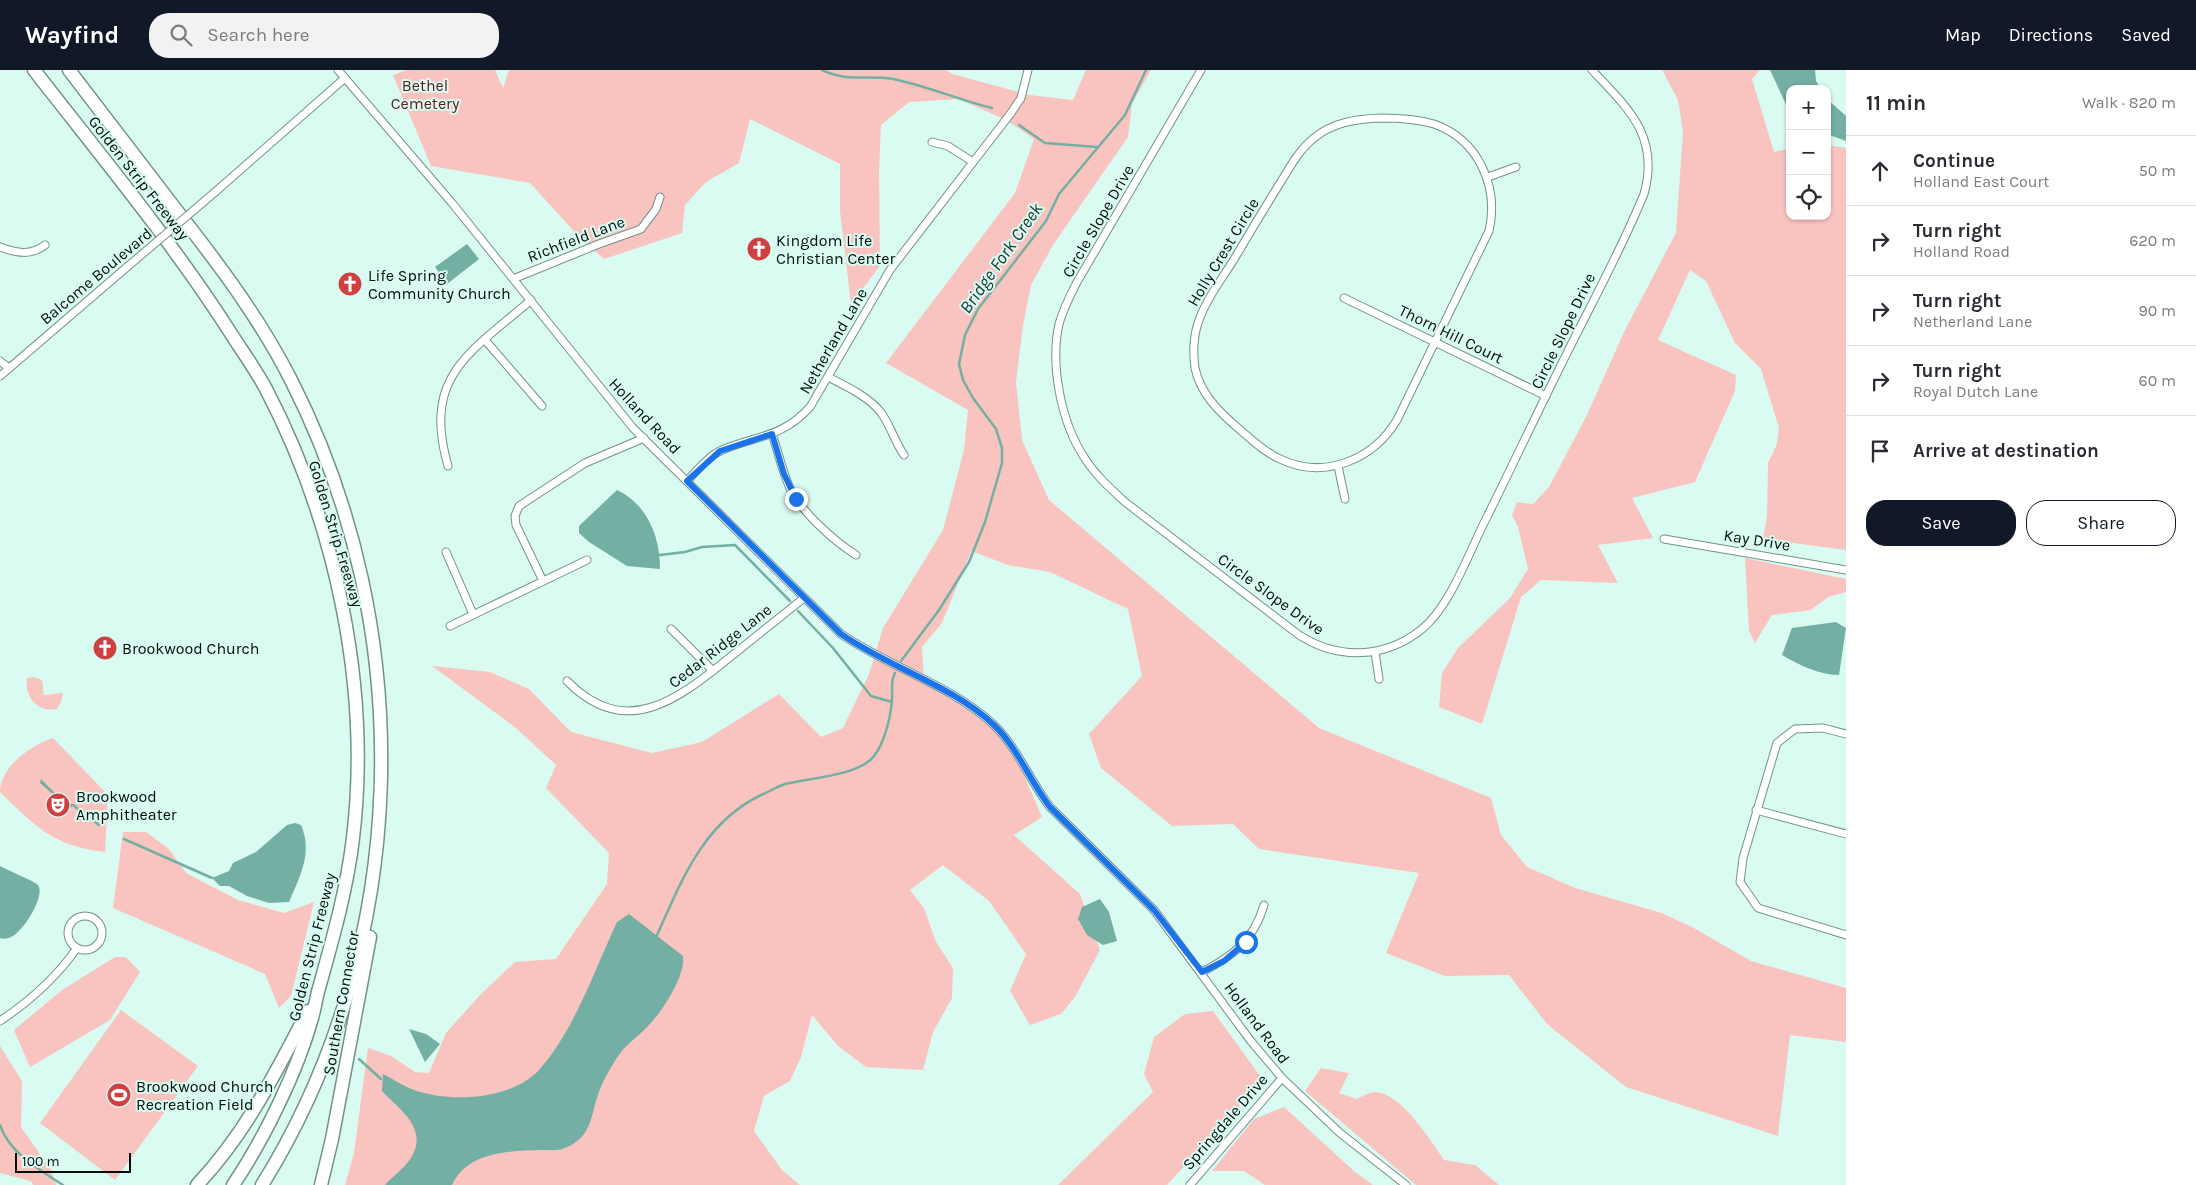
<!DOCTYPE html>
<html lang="en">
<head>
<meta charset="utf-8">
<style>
	body { margin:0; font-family:Karla,sans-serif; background:#f2f2f3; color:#2b2b33 }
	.controls { position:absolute; right:15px; top:15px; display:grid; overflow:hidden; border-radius:10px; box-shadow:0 1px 4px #0004 }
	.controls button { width:45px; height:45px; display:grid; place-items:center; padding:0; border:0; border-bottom:1px solid #e1e1e2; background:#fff; color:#2b2b33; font:25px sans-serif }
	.scale { position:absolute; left:15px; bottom:12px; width:116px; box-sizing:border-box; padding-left:5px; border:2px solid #040f0c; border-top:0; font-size:14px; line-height:18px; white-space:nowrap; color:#040f0c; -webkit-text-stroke:4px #d9fbf2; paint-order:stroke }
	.stop { position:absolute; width:15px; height:15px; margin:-11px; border:4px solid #1a73e8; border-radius:50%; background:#fff }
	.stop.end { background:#1a73e8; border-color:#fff; box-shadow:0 1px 5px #0008 }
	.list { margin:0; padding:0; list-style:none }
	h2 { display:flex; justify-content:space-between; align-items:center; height:65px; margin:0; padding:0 20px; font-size:21px }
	h2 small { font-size:16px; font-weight:400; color:#7c7c81 }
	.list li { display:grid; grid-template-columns:32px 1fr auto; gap:15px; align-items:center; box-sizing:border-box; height:70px; padding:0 20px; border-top:1px solid #e1e1e2 }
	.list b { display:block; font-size:19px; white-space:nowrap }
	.list p { margin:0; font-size:16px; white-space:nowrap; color:#7c7c81 }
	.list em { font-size:16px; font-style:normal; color:#7c7c81 }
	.actions { display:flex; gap:10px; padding:15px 20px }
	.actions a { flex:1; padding:11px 0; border:1px solid #111827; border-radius:20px; text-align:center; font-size:18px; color:#111827 }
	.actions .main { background:#111827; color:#fff }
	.icon { flex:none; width:28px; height:28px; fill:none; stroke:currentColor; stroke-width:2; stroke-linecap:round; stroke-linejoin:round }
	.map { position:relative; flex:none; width:1846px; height:1115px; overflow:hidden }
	header { display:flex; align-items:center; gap:30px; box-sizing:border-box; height:70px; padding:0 25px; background:#111827; color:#fff }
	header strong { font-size:24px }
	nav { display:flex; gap:28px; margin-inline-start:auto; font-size:18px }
	.search { width:350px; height:45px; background:#f2f2f3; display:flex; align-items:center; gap:12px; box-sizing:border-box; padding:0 18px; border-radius:20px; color:#7c7c81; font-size:19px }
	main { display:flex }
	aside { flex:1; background:#fff }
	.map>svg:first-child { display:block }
</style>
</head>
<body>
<header>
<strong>Wayfind</strong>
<div class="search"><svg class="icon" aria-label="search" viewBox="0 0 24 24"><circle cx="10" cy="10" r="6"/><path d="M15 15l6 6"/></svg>Search here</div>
<nav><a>Map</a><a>Directions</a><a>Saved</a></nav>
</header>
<main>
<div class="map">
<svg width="1846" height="1115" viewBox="0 0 1846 1115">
	<rect width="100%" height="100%" fill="#d9fbf2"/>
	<g fill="#f9c4c0">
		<path d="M406,0h89l8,18 6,-18h438l5,4 78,21 43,5 13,-30h65l-19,34 -4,33 -75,108 -22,40 -8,40 -7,57 6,58 27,60 270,228 172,70 10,37 26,32 48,21 87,25 30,14 59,34 95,27v54l-56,-7 -12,101 -152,-49 -79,-63 -38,-49 -64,1 -59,-23 33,-80 -160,-24 -26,-25 -61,2 -71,-58 -12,-34 53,-58 -14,-67 -78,-37 -42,-7 -37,-14 -29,72 -20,24 2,31 56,31 39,55 23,53 -28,18 66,59 20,56 -25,47 -14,17 -31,11 -20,-34 16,-37 -37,-53 -46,-36 -33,25 14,18 12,34 17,26 -1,30 -19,34 -10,38 -57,-3 -28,-21 -26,-31 -11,42 -11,24 -26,15 -10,35 28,39 18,15h-455l9,-32 14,-105 23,8 24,16 14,1 17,-40 35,-39 34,-32 41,-3 51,-75 2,-31 -63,-65 10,-23 -40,-37 -84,-62 58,6 39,17 42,43 81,21 50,-11 77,-48 42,43 22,-9 26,-54 14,-46 60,-98 21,-80 4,-40 -82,-47 129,-170 19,-54 -26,-18 -49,-22 -50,3 -28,23 -2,46 1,95 -29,38 -11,-93v-47l-90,-45 -11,44 -33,19 -21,23 -3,28 -78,26 -23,-20 -51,-56 -99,-17 -38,-91z"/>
		<path d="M1662,0h98l-8,9 22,73 16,-4v68h37v-71l19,3v402l-83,-11 4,-23 1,-53 9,-19 2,-16 -18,-59 -26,-26 -29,-62 -16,-11 -32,70 78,35 -1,16 -40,91 -63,16 21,40 -55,7 20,38 -77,-3 -20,17 -39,127 -43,-17 3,-34 16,-25 52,-50 18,-29 -10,-42 -6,-12 5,-13 16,2 16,-17 38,-72 37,-83 52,-99 7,-101 -5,-32z"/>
		<path d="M1745,488l101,21v13l-18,5 -17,13 -39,5 -17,28 -6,-12z"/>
		<path d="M34,607l8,3 2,15 19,-2 -2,9 -4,7c-19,4 -33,-12 -30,-31z"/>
		<path d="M53,668l55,57 -3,57c-52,-6 -69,-25 -105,-60 0,-25 31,-47 53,-54z"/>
		<path d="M123,762h23l23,17 17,24 52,27 46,13 30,-11 -23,94 -12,12 -14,-34 -152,-66z"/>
		<path d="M115,887h11l14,15 -30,48 -80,47 -16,-37 48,-40z"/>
		<path d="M121,940l77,56 -83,114 -75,-57z"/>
		<path d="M1213,941l50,69 -96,105h-109l95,-93 -9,-18 10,-37 31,-23z"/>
		<path d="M0,976l22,35 -1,46 30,43 5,15h-23l-2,-4 -31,-8z"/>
		<path d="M1321,998l28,5 -10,20 17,6c5,-2 14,-7 19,-7 26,0 56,49 69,68l31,5 24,20h-83l-111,-94z"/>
		<path d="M1284,1037l71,65 18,13h-108l-21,-14h-32l42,-52z"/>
	</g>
	<g fill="#73afa2">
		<path d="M1770,0h45l1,11 5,8h-31v24z"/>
		<path d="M1827,29l19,17v25l-19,-7z"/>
		<path d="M467,174l12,15 -32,25 -12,-17z"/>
		<path d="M617,420c31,15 43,47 43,79l-33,-3 -38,-24 -10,-9v-7z"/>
		<path d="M1836,552l10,6 -7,47c-20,0 -40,-10 -57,-20l10,-27z"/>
		<path d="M41,709l13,13 19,13 -2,3 -7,-4 -24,-21z"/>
		<path d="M295,753l6,2c12,28 -1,51 -12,77l-20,1 -22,-7 -18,-10h-9l-8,-8 17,-7 4,-8 23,-11 31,-27z"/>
		<path d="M0,796c7,4 36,16 38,19 8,11 -15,47 -27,52 -3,2 -8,2 -11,1z"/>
		<path d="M1100,829l9,13 8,29 -14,4 -16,-10 -9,-16 4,-12z"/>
		<path d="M629,844l54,42c3,19 -21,56 -35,70 -8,9 -20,17 -27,26 -8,11 -16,25 -21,37 -10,25 -6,47 -35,59 -6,3 -16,2 -23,2 -33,1 -74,1 -90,35h-67c8,-9 21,-18 27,-29 16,-28 -13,-47 -30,-65l1,-17c10,5 20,12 31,16 37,13 97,10 125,-20 35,-39 56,-101 78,-148z"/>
		<path d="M409,959l17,5 14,10 -15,18z"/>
	</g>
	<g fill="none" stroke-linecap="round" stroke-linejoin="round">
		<g stroke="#73afa2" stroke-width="2.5">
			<path d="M822,0c23,12 47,5 71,9 34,7 66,21 99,29"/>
			<path d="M1019,55l26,18 52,4"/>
			<path d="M660,485l25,-3 17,-5 33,-2 55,56"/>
			<path d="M798,541l35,37 38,48 21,6"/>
			<path d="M901,591l38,-51 30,-48 16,-40 17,-59v-15l-6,-19 -23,-31 -10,-18 -4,-16 6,-29 13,-26 68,-88 13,-27 66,-79 21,-45"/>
			<path d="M73,735l26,20"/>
			<path d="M124,769l88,39"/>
			<path d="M657,865c25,-55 46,-112 104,-140 7,-3 15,-8 24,-11 23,-6 74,-8 89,-28 11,-14 17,-40 18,-57 1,-9 -2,-17 3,-26"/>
			<path d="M359,989l22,20"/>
			<path d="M0,1055c9,28 40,45 63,60"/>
		</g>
		<defs>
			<g id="street">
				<path d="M338,0l114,133 181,225 208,206c48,33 112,52 153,91 23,22 36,56 56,82l104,103 96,130 32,38 58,55 66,52"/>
				<path d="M1201,0l-124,212c-7,14 -14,27 -18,42 -9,41 2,98 25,133 11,18 26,31 41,45l174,133c39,25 86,24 123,-6 30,-25 48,-80 66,-114 27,-55 53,-110 80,-164 26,-52 54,-103 76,-157 16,-57 -15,-85 -52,-124"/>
				<path d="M1381,48c18,0 36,1 53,6 45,16 65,63 55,107l-92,189c-24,40 -73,60 -117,39 -16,-7 -29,-20 -42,-31 -19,-16 -38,-35 -43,-60 -2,-15 -2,-30 3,-45 7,-22 23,-43 35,-62 16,-27 32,-54 49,-81 9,-15 18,-31 32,-42 19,-16 43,-19 67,-20z"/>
				<path d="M932,72l16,4 25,16"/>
				<path d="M1488,107l28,-10"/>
				<path d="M214,123l131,-115"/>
				<path d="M0,177c16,6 31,9 45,-2"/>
				<path d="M513,209l86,-35 42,-15 15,-20 4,-12"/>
				<path d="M1344,228l202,98"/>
				<path d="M485,270l57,66"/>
				<path d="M0,291l9,7"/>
				<path d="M0,306l127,-109"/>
				<path d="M828,307c18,9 43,21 54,37 9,13 13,28 22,41"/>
				<path d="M772,364c6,17 10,36 17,52 10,24 45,55 67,69"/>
				<path d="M448,396c-26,-91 22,-113 83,-166"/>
				<path d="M1338,396l7,33"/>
				<path d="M687,411c11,-11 21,-25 35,-31 35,-15 60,-12 88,-43l80,-137 121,-157 10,-15 7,-28"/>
				<path d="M1664,469l182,31"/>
				<path d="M446,482l27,62"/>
				<path d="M543,511l-27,-56 -1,-9 4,-10 66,-43 59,-25"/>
				<path d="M450,556l137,-66"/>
				<path d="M671,559l42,42"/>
				<path d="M1375,582l4,27"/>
				<path d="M567,611c59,60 111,18 162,-23 25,-20 50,-40 75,-60"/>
				<path d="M1846,664l-23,-6 -28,1 -18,14 -34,115 -3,24 18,26 88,27"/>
				<path d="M1756,740l90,24"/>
				<circle cx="85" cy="863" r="17"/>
				<path d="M1202,902c31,-16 52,-32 62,-67"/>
				<path d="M0,951c30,-20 56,-43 77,-73"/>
				<path d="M1190,1115l92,-107"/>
			</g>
			<g id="highway">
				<path d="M34,0c67,86 137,170 196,262 12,19 26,38 36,57 70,134 105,299 87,449 -6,51 -20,100 -34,150 -3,10 -4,20 -7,30 -15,54 -48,121 -79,167"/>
				<path d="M69,0c35,46 70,91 105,137 43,55 85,110 117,173 128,251 121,564 -29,805"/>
				<path d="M197,1115c49,-52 78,-111 111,-174"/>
				<path d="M321,1115l11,-46 38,-202"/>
			</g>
		</defs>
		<use href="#street" stroke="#72918a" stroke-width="9"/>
		<use href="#highway" stroke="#72918a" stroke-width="15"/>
		<use href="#street" stroke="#fff" stroke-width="7"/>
		<use href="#highway" stroke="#fff" stroke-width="12"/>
		<defs>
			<path id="street-bridge" d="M127,197l87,-74"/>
		</defs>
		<use href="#street-bridge" stroke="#72918a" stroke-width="9" stroke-linecap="butt"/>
		<use href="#street-bridge" stroke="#fff" stroke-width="7"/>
	</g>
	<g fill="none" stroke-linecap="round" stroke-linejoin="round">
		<path stroke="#1a73e8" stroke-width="6" d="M796,429l-12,-25 -12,-40 -52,17 -33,30 154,153c47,33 112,52 153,91 23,22 36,56 56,82l104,103 48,62 22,-11 22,-19"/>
	</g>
	<defs>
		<symbol id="church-disc" viewBox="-11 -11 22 22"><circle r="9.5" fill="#cf4041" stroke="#d9fbf2"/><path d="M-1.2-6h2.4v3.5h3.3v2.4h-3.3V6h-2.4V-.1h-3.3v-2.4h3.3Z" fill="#fff"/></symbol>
		<symbol id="theatre-disc" viewBox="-11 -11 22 22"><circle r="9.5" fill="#cf4041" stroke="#d9fbf2"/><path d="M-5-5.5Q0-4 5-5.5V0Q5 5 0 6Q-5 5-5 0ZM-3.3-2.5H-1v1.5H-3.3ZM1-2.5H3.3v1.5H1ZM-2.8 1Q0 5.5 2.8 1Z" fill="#fff"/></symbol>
		<symbol id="stadium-disc" viewBox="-11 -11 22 22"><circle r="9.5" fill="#cf4041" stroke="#d9fbf2"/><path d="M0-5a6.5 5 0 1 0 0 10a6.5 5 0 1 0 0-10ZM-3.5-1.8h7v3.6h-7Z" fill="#fff"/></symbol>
	</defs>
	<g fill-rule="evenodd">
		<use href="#church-disc" x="745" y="165" width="28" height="28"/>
		<use href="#church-disc" x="336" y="200" width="28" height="28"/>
		<use href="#church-disc" x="91" y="564" width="28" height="28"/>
		<use href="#theatre-disc" x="44" y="721" width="28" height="28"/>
		<use href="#stadium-disc" x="105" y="1011" width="28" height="28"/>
	</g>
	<g text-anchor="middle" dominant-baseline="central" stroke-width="4" stroke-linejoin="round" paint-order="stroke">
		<g font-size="16" fill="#5d1b1b" stroke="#d9fbf2">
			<text x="425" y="15">Bethel<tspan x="425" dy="18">Cemetery</tspan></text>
		</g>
		<g font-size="16" fill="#040f0c" stroke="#d9fbf2">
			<text transform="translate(139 108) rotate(52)">Golden Strip Freeway</text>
			<text transform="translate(1098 151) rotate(-60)">Circle Slope Drive</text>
			<text transform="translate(576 169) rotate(-21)">Richfield Lane</text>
			<text transform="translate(1223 182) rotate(-59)">Holly Crest Circle</text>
			<text transform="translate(96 206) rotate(-40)">Balcome Boulevard</text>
			<text transform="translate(1563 261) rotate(-64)">Circle Slope Drive</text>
			<text transform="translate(1451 264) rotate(26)">Thorn Hill Court</text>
			<text transform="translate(833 271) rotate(-60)">Netherland Lane</text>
			<text transform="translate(645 346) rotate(47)">Holland Road</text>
			<text transform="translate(336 464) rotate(73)">Golden Strip Freeway</text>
			<text transform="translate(1757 470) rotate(9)">Kay Drive</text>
			<text transform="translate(1271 524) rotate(36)">Circle Slope Drive</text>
			<text transform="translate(720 576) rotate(-38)">Cedar Ridge Lane</text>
			<text transform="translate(312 877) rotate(-76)">Golden Strip Freeway</text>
			<text transform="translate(341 933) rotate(-80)">Southern Connector</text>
			<text transform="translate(1257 953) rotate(53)">Holland Road</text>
			<text transform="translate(1225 1052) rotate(-49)">Springdale Drive</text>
		</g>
		<g font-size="16" fill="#040f0c" stroke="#d9fbf2" text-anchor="start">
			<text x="776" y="170">Kingdom Life<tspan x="776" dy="18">Christian Center</tspan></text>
			<text x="368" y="205">Life Spring<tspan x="368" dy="18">Community Church</tspan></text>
			<text x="122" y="578">Brookwood Church</text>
			<text x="76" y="726">Brookwood<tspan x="76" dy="18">Amphitheater</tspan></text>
			<text x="136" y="1016">Brookwood Church<tspan x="136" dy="18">Recreation Field</tspan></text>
		</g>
		<g font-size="18" font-style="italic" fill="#15342d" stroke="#d9fbf2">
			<text transform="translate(1001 188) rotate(-55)">Bridge Fork Creek</text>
		</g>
	</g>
</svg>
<div class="controls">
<button>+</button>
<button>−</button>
<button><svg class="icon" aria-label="locate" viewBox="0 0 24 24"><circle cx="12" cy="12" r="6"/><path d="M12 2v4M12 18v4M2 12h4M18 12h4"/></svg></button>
</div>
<div class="scale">100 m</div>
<div class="stop" style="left:1246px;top:872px"></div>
<div class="stop end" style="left:796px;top:429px"></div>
</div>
<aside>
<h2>11 min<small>Walk · 820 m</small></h2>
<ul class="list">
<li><svg class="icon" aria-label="ahead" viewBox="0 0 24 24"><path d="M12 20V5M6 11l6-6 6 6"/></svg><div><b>Continue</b><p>Holland East Court</p></div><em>50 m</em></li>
<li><svg class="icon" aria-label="right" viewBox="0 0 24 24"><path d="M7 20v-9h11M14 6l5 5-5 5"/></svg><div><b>Turn right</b><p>Holland Road</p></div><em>620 m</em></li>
<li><svg class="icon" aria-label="right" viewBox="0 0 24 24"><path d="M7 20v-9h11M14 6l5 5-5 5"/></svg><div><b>Turn right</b><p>Netherland Lane</p></div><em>90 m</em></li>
<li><svg class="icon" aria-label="right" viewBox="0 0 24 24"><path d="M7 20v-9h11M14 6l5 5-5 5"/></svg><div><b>Turn right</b><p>Royal Dutch Lane</p></div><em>60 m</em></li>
<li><svg class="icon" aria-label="arrive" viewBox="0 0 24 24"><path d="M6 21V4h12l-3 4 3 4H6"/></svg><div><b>Arrive at destination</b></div></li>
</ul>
<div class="actions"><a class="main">Save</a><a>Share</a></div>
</aside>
</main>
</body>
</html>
